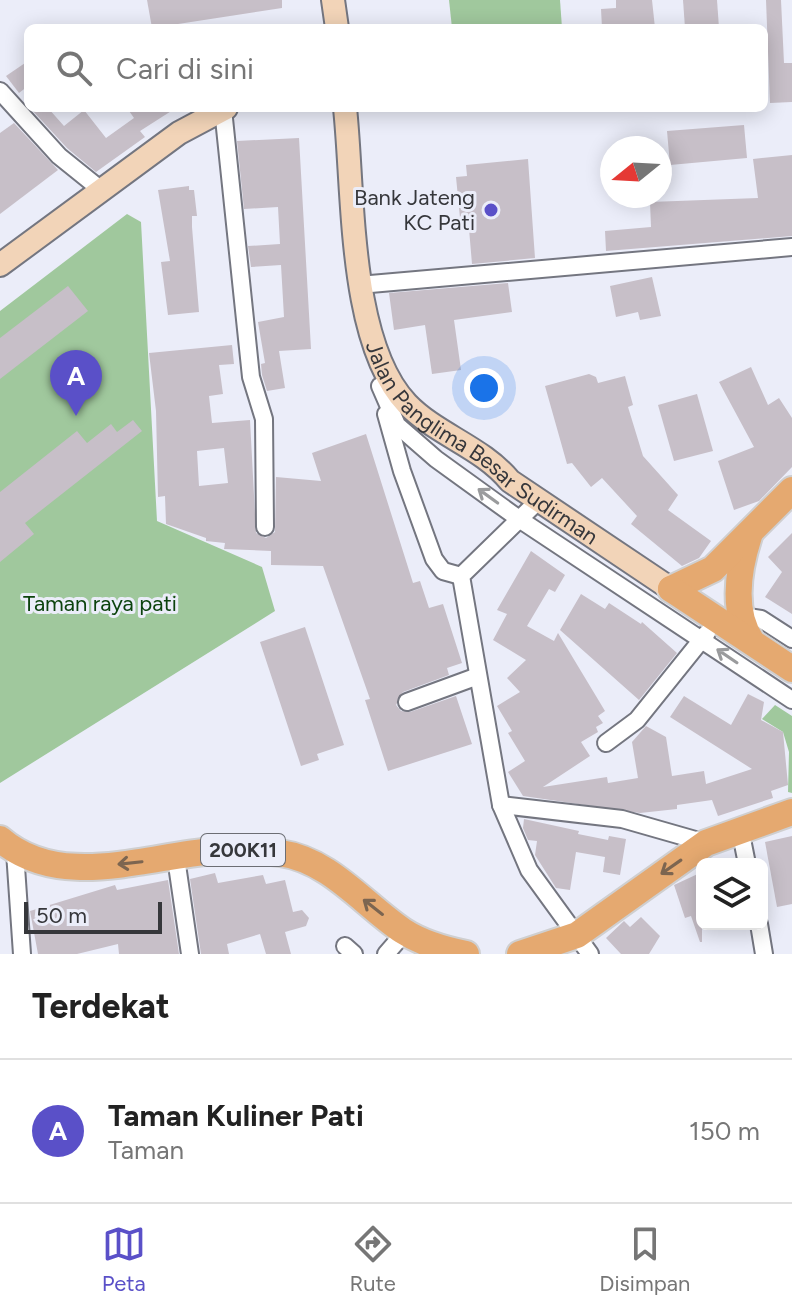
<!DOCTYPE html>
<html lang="id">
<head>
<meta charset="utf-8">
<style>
	body { margin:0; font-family:Figtree,sans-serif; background:#f2f2f2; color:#222 }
	.controls { position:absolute; right:24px; bottom:24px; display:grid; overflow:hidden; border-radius:12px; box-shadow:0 4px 20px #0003 }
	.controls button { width:72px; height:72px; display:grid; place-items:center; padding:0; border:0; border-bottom:2px solid #e0e0e0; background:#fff; color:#222; font:40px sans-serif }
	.compass { position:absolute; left:600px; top:136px; width:72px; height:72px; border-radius:50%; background:#fff; box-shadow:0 4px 20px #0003; rotate:252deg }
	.scale { position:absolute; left:24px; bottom:20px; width:138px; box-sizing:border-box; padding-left:8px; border:4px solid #36373b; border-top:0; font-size:22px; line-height:28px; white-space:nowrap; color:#36373b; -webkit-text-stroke:6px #ebedf9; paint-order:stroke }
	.you { position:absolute; left:484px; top:388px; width:28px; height:28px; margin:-20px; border:6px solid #fff; border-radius:50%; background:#1a73e8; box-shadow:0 0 0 12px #1a73e833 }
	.badge { display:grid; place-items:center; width:52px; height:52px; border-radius:50%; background:#5a50c8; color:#fff; font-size:26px; font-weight:700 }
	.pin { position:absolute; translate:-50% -66px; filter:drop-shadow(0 2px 4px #0008) }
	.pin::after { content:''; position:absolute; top:42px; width:28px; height:24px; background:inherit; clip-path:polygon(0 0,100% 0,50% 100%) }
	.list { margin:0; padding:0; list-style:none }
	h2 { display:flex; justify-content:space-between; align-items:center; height:104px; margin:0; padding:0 32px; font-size:34px }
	h2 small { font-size:26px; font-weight:400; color:#767676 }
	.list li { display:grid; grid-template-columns:52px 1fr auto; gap:24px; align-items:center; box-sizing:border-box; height:144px; padding:0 32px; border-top:2px solid #e0e0e0 }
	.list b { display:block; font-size:30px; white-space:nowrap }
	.list p { margin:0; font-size:26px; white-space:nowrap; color:#767676 }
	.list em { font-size:26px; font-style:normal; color:#767676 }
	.icon { flex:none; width:44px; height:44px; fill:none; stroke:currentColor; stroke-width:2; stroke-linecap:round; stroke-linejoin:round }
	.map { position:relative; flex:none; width:792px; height:954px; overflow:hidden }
	.search { position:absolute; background:#fff; box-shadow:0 4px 20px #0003; left:24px; right:24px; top:24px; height:88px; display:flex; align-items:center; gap:20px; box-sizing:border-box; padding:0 28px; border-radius:12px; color:#767676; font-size:30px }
	.sheet { height:248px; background:#fff }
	nav { display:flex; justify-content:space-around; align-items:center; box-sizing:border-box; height:112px; border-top:2px solid #e0e0e0; background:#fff; font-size:22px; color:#767676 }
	nav a { display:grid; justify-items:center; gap:4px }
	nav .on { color:#5a50c8 }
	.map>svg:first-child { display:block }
</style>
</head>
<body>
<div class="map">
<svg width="792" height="954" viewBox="0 0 792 954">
	<rect width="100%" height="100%" fill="#ebedf9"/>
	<g fill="#a0c89d">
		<path d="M449,0h111l2,28h-110z"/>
		<path d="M127,214l14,8 16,299 105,46 13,44 -275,172v-472z"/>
		<path d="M775,705l17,11v77l-4,-1 1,-40 -6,-20 -21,-13z"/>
	</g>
	<g fill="#c7bfc8" fill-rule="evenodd">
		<path d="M147,0h135v8l-130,20z"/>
		<path d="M616,0h36l3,28h-53l-1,-19 15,-1z"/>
		<path d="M683,0h34l2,28h-34z"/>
		<path d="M766,0h15l3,63h8v39l-22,1z"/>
		<path d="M28,61v25l-9,7 -13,-17z"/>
		<path d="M36,108h12l16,18 20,-16 22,28 28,-20 -7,-10h49l-36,23 5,6 -49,35 -29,-24 -35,-38z"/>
		<path d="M14,123l44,47 -58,44v-81z"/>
		<path d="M744,125l3,33 -77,7 -3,-34z"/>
		<path d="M299,138l12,211 -32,2 6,37 -18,3 -5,-16 -1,-11 4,-1 -7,-41 26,-5 -3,-52 -30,2 -3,-21 32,-2 -2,-37 -34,2 -7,-68z"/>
		<path d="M792,155v81l-186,15 -1,-20 46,-4 -1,-25 108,-4 -5,-39z"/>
		<path d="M528,159l7,99 -63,6 -4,-47 -8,1 -4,-41 11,-1 -1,-11z"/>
		<path d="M189,186v4h5l3,26h-5v11l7,85 -31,3 -7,-53 9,-1 -12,-71z"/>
		<path d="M652,277l9,39 -21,4 -2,-8 -22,5 -6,-31z"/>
		<path d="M508,283l4,29 -58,8 7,50 -29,4 -7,-49 -31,5 -5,-37z"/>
		<path d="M68,286l20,25 -88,68v-41z"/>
		<path d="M232,345l2,19 -15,1 4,29 -14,2 3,27 38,-3 6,113 10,5 9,-6 1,-55 45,4 -9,-28 54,-19 47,149 7,-2 9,27 14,-4 19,59 -15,5 2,7 -46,17 -7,13 5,6 9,1 46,-16 16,48 -84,27 -23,-71 5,-1 -47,-133 -52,-1v-14l-47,-2 1,-6 -19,-2v-3l-40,-14 -1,-28 -7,1 -2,-86 -7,-58zM224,448l4,35 -29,3 -2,-35z"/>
		<path d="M751,367l17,38 11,-7 13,20v49l-33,34 -25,9 -16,-49 36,-14 -35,-65z"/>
		<path d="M589,374l7,3 2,6 27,-7 8,29 -5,2 15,49 35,39 -10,15 43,31 -12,17 -17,8 -51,-42 6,-8 -35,-38 -11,9 -19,-24 -5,1 -22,-78z"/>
		<path d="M697,394l16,57 -39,10 -16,-56z"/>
		<path d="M133,420l9,11 -117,92 9,11 -34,28v-70l77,-61 10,12 24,-19 6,8z"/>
		<path d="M792,533v81l-27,-17 17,-25 -14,-15z"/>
		<path d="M531,551l34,24 -10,17 -6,-3 -22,37 27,15 4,-8 47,78 -7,5 5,7 -7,4 2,5 -17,10 9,14 -47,31 64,-10 1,6 30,-5 -6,-36 14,-16 20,11 6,39 32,-5 2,13 46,-15 -82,-52 14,-21 47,29 17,-31 16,8 -3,18 22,12 5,53 -17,6 2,7 -55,18 -6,-16 -35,5v4l-37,4 -117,-17 -15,-24 17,-11 -17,-28 4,-2 -15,-25 23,-14 -13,-14 19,-18 -33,-20 14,-26 -10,-4z"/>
		<path d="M581,594l24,15 4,-6 32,21 1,-2 35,31 -38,47 -79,-70z"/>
		<path d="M305,627l39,118 -27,9 2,6 -18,6 -41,-124z"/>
		<path d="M524,819l55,12 -1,3 30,6 1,-4 17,3 -6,36 -17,-3 2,-15 -29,-5 -6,38 -14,-2 -21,-33 2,-14 -9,-1 -5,-12z"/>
		<path d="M792,836v68l-15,3 -12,-65z"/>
		<path d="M702,872v70h-2l-9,-26 -6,2 -11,-33z"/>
		<path d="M215,873l3,10 45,-8 3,9 19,-4 8,32 9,-2 7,8 -3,8 -21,6 6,22h-25l-6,-20 -33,10 2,10h-28l-11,-75z"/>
		<path d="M168,880l11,74h-60l-1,-10 -41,10h-39l-8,-43 85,-26 2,5z"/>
		<path d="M641,917l19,19 -11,18h-28l-15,-16 18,-17 6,6z"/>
	</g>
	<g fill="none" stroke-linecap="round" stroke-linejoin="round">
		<defs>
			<g id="minor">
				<path d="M0,91l59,65 41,33"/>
				<path d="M223,109l28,268 13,42 1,108"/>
				<path d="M359,285l433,-38"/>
				<path d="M380,386l17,39 39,34 83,60 273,181"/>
				<path d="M386,414l16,57 32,88 9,12 18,5"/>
				<path d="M538,501l-77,75 40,229 28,65 61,84"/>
				<path d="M735,615l26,4 31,20"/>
				<path d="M407,702l71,-26"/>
				<path d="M606,743l31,-23 70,-87"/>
				<path d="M501,805l121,14 84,24"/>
				<path d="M740,829l7,35"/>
				<path d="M15,852l7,102"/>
				<path d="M176,858l14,96"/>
				<path d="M759,924l5,30"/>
				<path d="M345,946l9,8"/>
				<path d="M386,954l19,-22"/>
			</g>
			<g id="secondary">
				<path d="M333,0l4,28"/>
				<path id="s1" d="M345,108c9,83 3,234 62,296 30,31 75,43 103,77l161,108"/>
				<path d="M0,265l179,-132 47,-25"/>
			</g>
			<g id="primary">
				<path d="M749,536c-11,34 -18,75 3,106"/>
				<path d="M671,589l42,-20 79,-79"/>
				<path d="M671,589l121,80"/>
				<path d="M0,839c59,51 143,18 213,12 22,-2 45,-1 67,2 50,7 83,51 123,78 17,11 43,19 63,23"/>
				<path d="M520,954l57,-19 129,-92 86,-31"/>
			</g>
		</defs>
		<use href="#minor" stroke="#747680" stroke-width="20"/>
		<use href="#secondary" stroke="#747680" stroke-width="26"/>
		<use href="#primary" stroke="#cfcfd0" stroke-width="30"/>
		<use href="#minor" stroke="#fff" stroke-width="16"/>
		<use href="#secondary" stroke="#f2d4b8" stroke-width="22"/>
		<use href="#primary" stroke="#e5a970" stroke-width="26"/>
	</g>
	<defs><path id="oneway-shaft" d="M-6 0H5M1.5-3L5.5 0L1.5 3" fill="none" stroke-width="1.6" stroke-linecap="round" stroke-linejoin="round" transform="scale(2)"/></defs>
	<g stroke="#9a9b9d">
		<use href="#oneway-shaft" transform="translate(488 496) rotate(-144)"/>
		<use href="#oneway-shaft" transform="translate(727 656) rotate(-146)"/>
	</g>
	<g stroke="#7c6550">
		<use href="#oneway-shaft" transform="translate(130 863) rotate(174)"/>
		<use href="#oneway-shaft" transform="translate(671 867) rotate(145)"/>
		<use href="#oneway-shaft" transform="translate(373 907) rotate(-142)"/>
	</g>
	<circle fill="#5a50c8" stroke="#ebedf9" stroke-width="3" cx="491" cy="210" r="8"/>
	<g text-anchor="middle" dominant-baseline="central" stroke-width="6" stroke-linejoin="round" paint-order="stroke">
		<rect fill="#ebedf9" stroke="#6c6e74" stroke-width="2" x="201" y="834" width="84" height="32" rx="6"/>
		<g font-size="20" font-weight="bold" fill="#36373b">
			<text x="243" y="850">200K11</text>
		</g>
		<g font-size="22" fill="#36373b" stroke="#ebedf9" text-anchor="end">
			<text x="475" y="197">Bank Jateng<tspan x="475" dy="25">KC Pati</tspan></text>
		</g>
		<g font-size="22" fill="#36373b" stroke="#ebedf9">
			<text stroke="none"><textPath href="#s1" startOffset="388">Jalan Panglima Besar Sudirman</textPath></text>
		</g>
		<g font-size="22" fill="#0c430d" stroke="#ebedf9">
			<text x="100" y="603">Taman raya pati</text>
		</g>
	</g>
</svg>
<div class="controls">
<button><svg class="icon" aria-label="layers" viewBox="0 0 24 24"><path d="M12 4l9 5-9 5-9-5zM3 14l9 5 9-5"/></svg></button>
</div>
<svg class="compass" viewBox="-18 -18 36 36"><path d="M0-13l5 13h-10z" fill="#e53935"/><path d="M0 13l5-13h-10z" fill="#767676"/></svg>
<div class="scale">50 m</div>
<div class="you"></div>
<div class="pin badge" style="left:76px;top:416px">A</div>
<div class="search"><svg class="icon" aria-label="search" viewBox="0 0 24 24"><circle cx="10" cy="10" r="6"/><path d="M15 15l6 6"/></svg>Cari di sini</div>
</div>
<section class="sheet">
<h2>Terdekat<small></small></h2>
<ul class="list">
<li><span class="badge">A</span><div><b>Taman Kuliner Pati</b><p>Taman</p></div><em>150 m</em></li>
</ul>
</section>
<nav>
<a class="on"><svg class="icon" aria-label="map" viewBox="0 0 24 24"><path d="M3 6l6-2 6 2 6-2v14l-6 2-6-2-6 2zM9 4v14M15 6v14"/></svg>Peta</a>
<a><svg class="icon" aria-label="directions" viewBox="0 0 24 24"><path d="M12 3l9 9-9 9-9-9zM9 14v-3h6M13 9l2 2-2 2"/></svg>Rute</a>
<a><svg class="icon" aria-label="saved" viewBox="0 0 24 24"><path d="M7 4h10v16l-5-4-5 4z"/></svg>Disimpan</a>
</nav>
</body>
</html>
